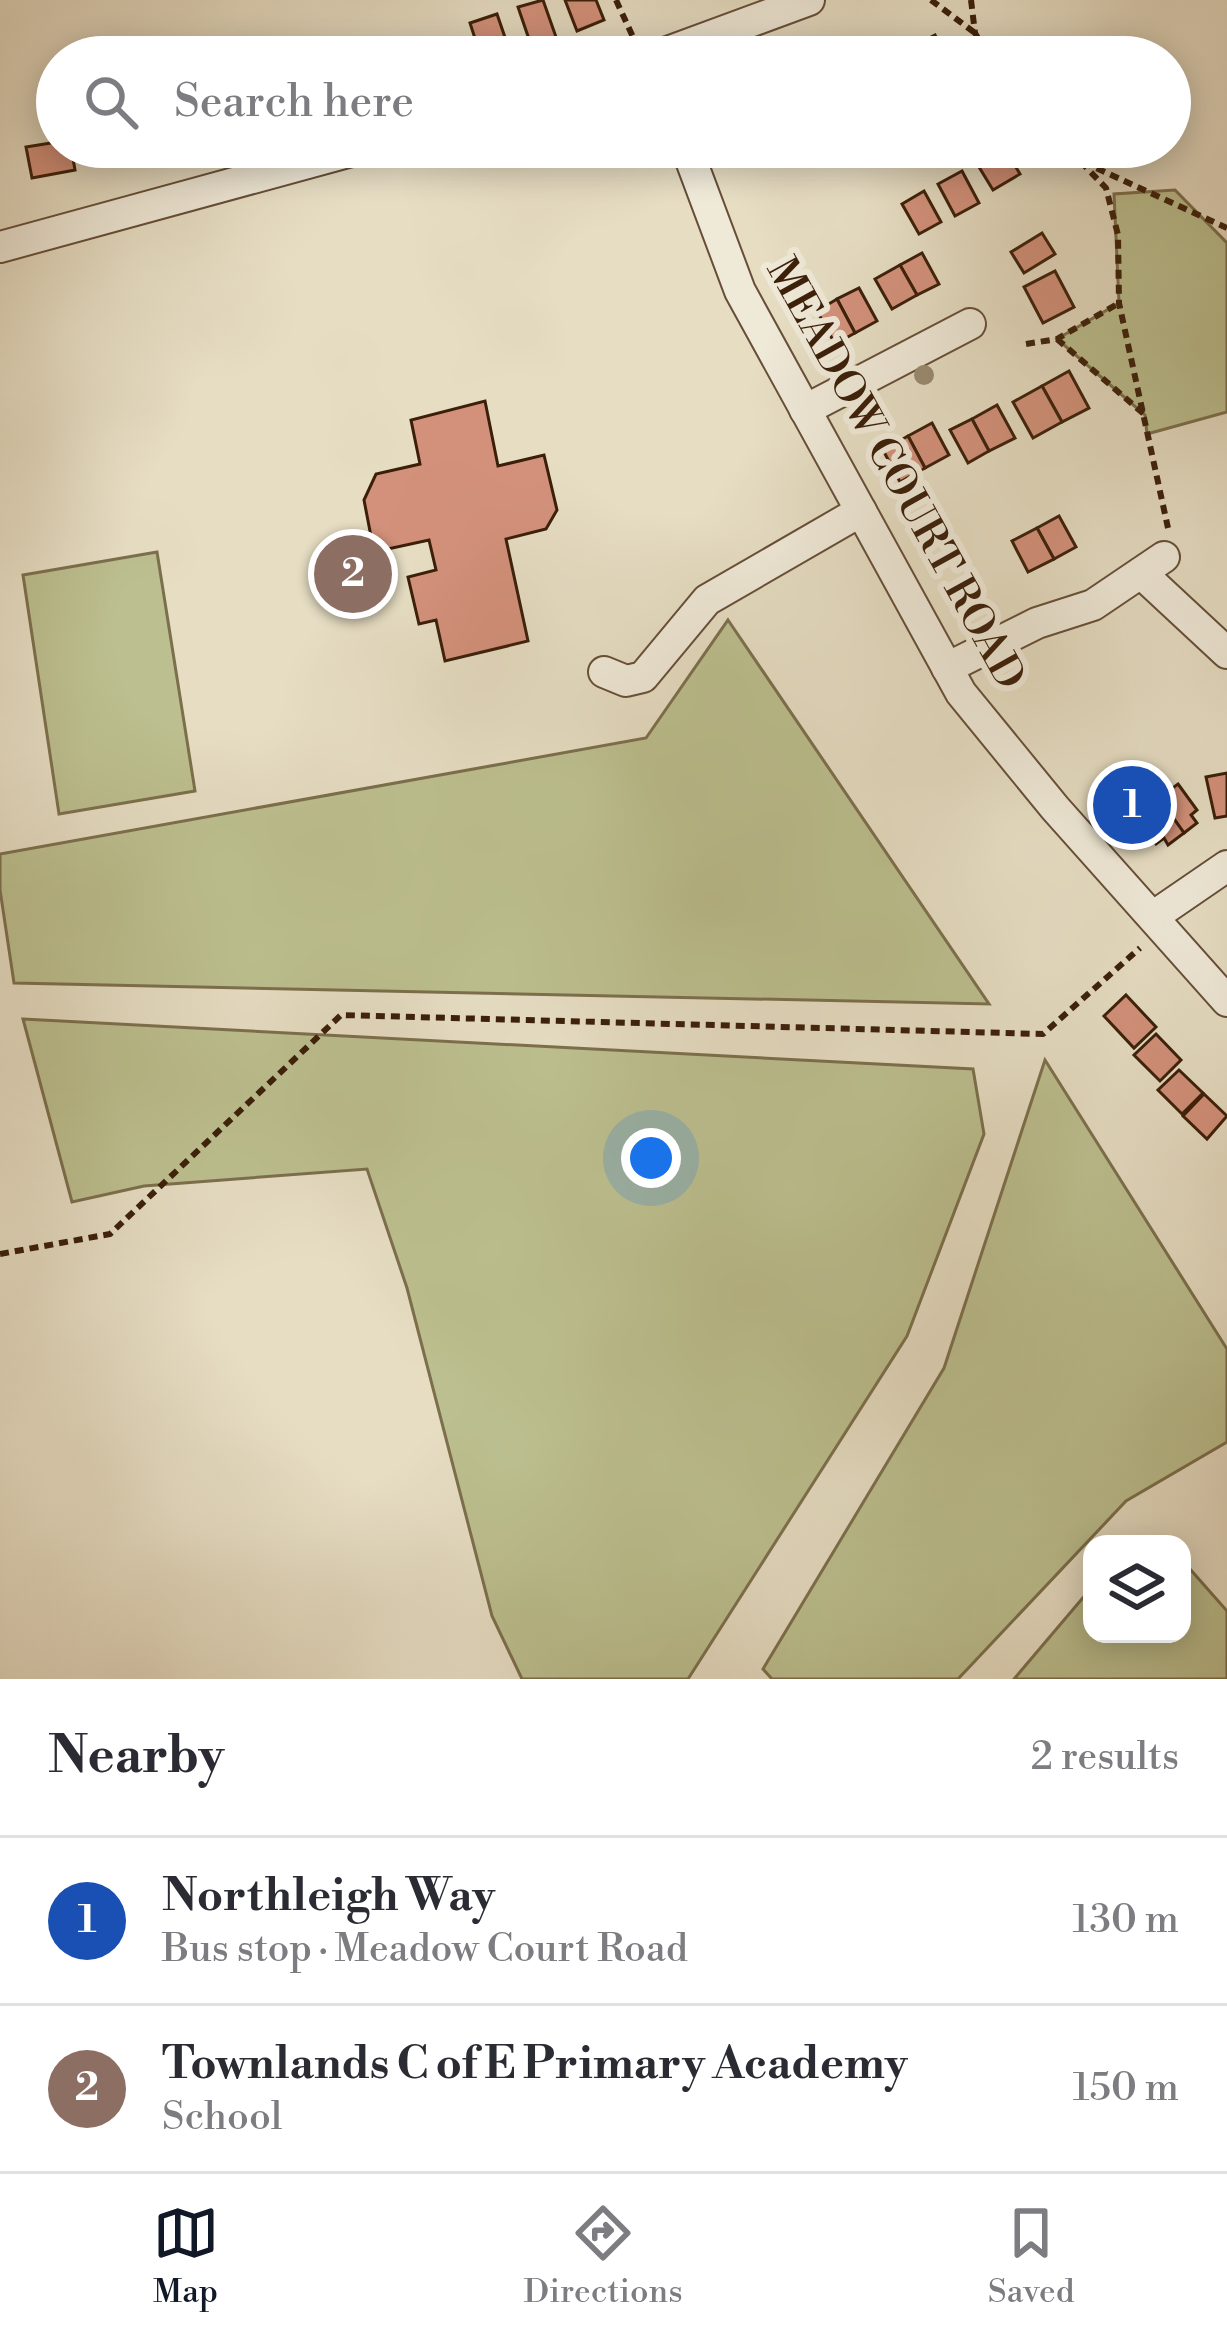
<!DOCTYPE html>
<html lang="en">
<head>
<meta charset="utf-8">
<style>
	body { margin:0; font-family:"Libre Bodoni",serif; background:#f2f2f3; color:#2b2b33 }
	.controls { position:absolute; right:36px; bottom:36px; display:grid; overflow:hidden; border-radius:24px; box-shadow:0 6px 30px #0003 }
	.controls button { width:108px; height:108px; display:grid; place-items:center; padding:0; border:0; border-bottom:3px solid #e1e1e2; background:#fff; color:#2b2b33; font:60px sans-serif }
	.you { position:absolute; left:651px; top:1158px; width:42px; height:42px; margin:-30px; border:9px solid #fff; border-radius:50%; background:#1a73e8; box-shadow:0 0 0 18px #1a73e833 }
	.badge { display:grid; place-items:center; width:78px; height:78px; border-radius:50%; background:#111827; color:#fff; font-size:39px; font-weight:700 }
	.pin { position:absolute; translate:-50% -50%; border:6px solid #fff; box-shadow:0 3px 12px #0006 }
	.list { margin:0; padding:0; list-style:none }
	h2 { display:flex; justify-content:space-between; align-items:center; height:156px; margin:0; padding:0 48px; font-size:51px }
	h2 small { font-size:39px; font-weight:400; color:#7c7c81 }
	.list li { display:grid; grid-template-columns:78px 1fr auto; gap:36px; align-items:center; box-sizing:border-box; height:168px; padding:0 48px; border-top:3px solid #e1e1e2 }
	.list b { display:block; font-size:45px; white-space:nowrap }
	.list p { margin:0; font-size:39px; white-space:nowrap; color:#7c7c81 }
	.list em { font-size:39px; font-style:normal; color:#7c7c81 }
	.icon { flex:none; width:66px; height:66px; fill:none; stroke:currentColor; stroke-width:2; stroke-linecap:round; stroke-linejoin:round }
	.map { position:relative; flex:none; width:1227px; height:1679px; overflow:hidden }
	.search { position:absolute; background:#fff; box-shadow:0 6px 30px #0003; left:36px; right:36px; top:36px; height:132px; display:flex; align-items:center; gap:30px; box-sizing:border-box; padding:0 42px; border-radius:66px; color:#7c7c81; font-size:45px }
	.sheet { height:492px; background:#fff }
	nav { display:flex; justify-content:space-around; align-items:center; box-sizing:border-box; height:168px; border-top:3px solid #e1e1e2; background:#fff; font-size:33px; color:#7c7c81 }
	nav a { display:grid; justify-items:center; gap:6px }
	nav .on { color:#111827 }
	.map>svg:first-child { display:block }
</style>
</head>
<body>
<div class="map">
<svg width="1227" height="1679" viewBox="0 0 1227 1679">
	<rect width="100%" height="100%" fill="#e6ddc3"/>
	<filter id="stains"><feTurbulence type="fractalNoise" baseFrequency=".00167" numOctaves="4"/><feColorMatrix values="0 0 0 0 .2 0 0 0 0 .09 0 0 0 0 .02 0 0 0 .5 -.17"/></filter>
	<radialGradient id="worn" r=".72"><stop offset=".6" stop-color="#630" stop-opacity="0"/><stop offset="1" stop-color="#630" stop-opacity=".3"/></radialGradient>
	<g fill="#bcbf8f" stroke="#7c6f4c" stroke-width="3">
		<path d="M1175,190l52,53v169l-80,22 -2,-19 -88,-76 62,-36 -5,-109z"/>
		<path d="M157,552l38,239 -136,23 -36,-239z"/>
		<path d="M728,620l261,384 -975,-21 -14,-93v-36l646,-116z"/>
		<path d="M23,1019l950,50 11,65 -77,202 -219,343h-166l-30,-63 -85,-328 -40,-119 -223,17 -72,16z"/>
		<path d="M1045,1060l182,289v93l-101,59 -168,178h-186l-9,-10 181,-301z"/>
		<path d="M1182,1560l45,51v68h-213l78,-92v47h90z"/>
	</g>
	<g fill="#d3917b" stroke="#3b1f09" stroke-width="3">
		<path d="M543,0l13,37 -25,8 -13,-38z"/>
		<path d="M565,0h31l8,20 -27,11z"/>
		<path d="M497,14l13,38 -29,5 -11,-34z"/>
		<path d="M935,35l11,22h-29l-5,-10z"/>
		<path d="M370,44l1,13h-40l-1,-10z"/>
		<path d="M57,142v5h14l4,23 -43,8 -6,-31z"/>
		<path d="M106,147h40l1,8 -38,7z"/>
		<path d="M1006,151l14,23 -27,16 -14,-23z"/>
		<path d="M962,171l17,32 -24,13 -17,-32z"/>
		<path d="M924,191l17,31 -22,12 -17,-30z"/>
		<path d="M1042,233l13,21 -31,19 -13,-21z"/>
		<path d="M922,253l17,31 -22,11 -17,-30z"/>
		<path d="M900,265l17,30 -25,14 -17,-30z"/>
		<path d="M1055,271l19,36 -31,16 -19,-36z"/>
		<path d="M859,288l18,33 -22,12 -18,-34z"/>
		<path d="M837,299l18,34 -20,11 -18,-33z"/>
		<path d="M1069,371l20,37 -27,14 -20,-36z"/>
		<path d="M1042,386l20,36 -29,16 -20,-36z"/>
		<path d="M485,401l13,65 46,-11 13,55 -11,19 -40,10 22,102 -83,20 -9,-41 -17,4 -11,-47 28,-7 -7,-30 -55,12 -10,-52 12,-26 44,-10 -9,-44z"/>
		<path d="M997,405l18,33 -26,13 -17,-32z"/>
		<path d="M972,419l17,32 -21,12 -18,-33z"/>
		<path d="M932,423l17,32 -24,13 -17,-32z"/>
		<path d="M908,436l17,32 -25,14 -17,-32z"/>
		<path d="M1059,516l17,31 -22,12 -17,-31z"/>
		<path d="M1037,528l17,31 -26,13 -16,-31z"/>
		<path d="M1227,773v43l-12,2 -9,-41z"/>
		<path d="M1178,784l19,26 -6,5 6,8 -13,10 -25,-35z"/>
		<path d="M1159,798l25,35 -16,12 -4,-7 -8,6 -21,-28z"/>
		<path d="M1126,995l30,32 -22,21 -30,-32z"/>
		<path d="M1156,1034l25,26 -21,21 -26,-26z"/>
		<path d="M1179,1070l24,23 -21,21 -24,-24z"/>
		<path d="M1204,1094l23,22 -20,23 -24,-23z"/>
	</g>
	<g fill="none" stroke-linecap="round" stroke-linejoin="round">
		<defs>
			<g id="minor">
				<path d="M654,57l155,-57"/>
				<path d="M686,147l54,144 221,402 94,115 172,193"/>
				<path d="M0,247l366,-100"/>
				<path d="M805,410l165,-86"/>
				<path d="M1141,573l86,80"/>
				<path d="M947,668l90,-45 56,-18 71,-48"/>
				<path d="M604,672l22,9 17,-4 64,-77 154,-89"/>
				<path d="M1154,916l73,-50"/>
			</g>
		</defs>
		<use href="#minor" stroke="#664e38" stroke-width="34"/>
		<g stroke="#3b1f09" stroke-width="6" stroke-dasharray="9 6" stroke-linecap="butt">
			<path d="M616,0l17,37"/>
			<path d="M931,0l44,33"/>
			<path d="M971,0l4,33 14,24"/>
			<path d="M1038,147l42,14 26,27 12,47 1,68 49,225"/>
			<path d="M1083,162l144,66"/>
			<path d="M1057,339l88,76"/>
			<path d="M1026,344l31,-5 62,-36"/>
			<path d="M0,1254l110,-20 231,-219 702,19 97,-86"/>
		</g>
		<use href="#minor" stroke="#efe9d8" stroke-width="30"/>
	</g>
	<circle fill="#9a8a6f" cx="924" cy="375" r="10"/>
	<g text-anchor="middle" dominant-baseline="central" stroke-width="12" stroke-linejoin="round" paint-order="stroke">
		<g font-size="42" fill="#3b1f09" stroke="#efe9d8">
			<text transform="translate(895 474) rotate(61)">MEADOW COURT ROAD</text>
		</g>
	</g>
	<rect width="100%" height="100%" filter="url(#stains)"/>
	<rect width="100%" height="100%" fill="url(#worn)"/>
</svg>
<div class="controls">
<button><svg class="icon" aria-label="layers" viewBox="0 0 24 24"><path d="M12 4l9 5-9 5-9-5zM3 14l9 5 9-5"/></svg></button>
</div>
<div class="you"></div>
<div class="pin badge" style="left:1132px;top:805px;background:#1a4fb4">1</div>
<div class="pin badge" style="left:353px;top:574px;background:#8d6e63">2</div>
<div class="search"><svg class="icon" aria-label="search" viewBox="0 0 24 24"><circle cx="10" cy="10" r="6"/><path d="M15 15l6 6"/></svg>Search here</div>
</div>
<section class="sheet">
<h2>Nearby<small>2 results</small></h2>
<ul class="list">
<li><span class="badge" style="background:#1a4fb4">1</span><div><b>Northleigh Way</b><p>Bus stop · Meadow Court Road</p></div><em>130 m</em></li>
<li><span class="badge" style="background:#8d6e63">2</span><div><b>Townlands C of E Primary Academy</b><p>School</p></div><em>150 m</em></li>
</ul>
</section>
<nav>
<a class="on"><svg class="icon" aria-label="map" viewBox="0 0 24 24"><path d="M3 6l6-2 6 2 6-2v14l-6 2-6-2-6 2zM9 4v14M15 6v14"/></svg>Map</a>
<a><svg class="icon" aria-label="directions" viewBox="0 0 24 24"><path d="M12 3l9 9-9 9-9-9zM9 14v-3h6M13 9l2 2-2 2"/></svg>Directions</a>
<a><svg class="icon" aria-label="saved" viewBox="0 0 24 24"><path d="M7 4h10v16l-5-4-5 4z"/></svg>Saved</a>
</nav>
</body>
</html>
